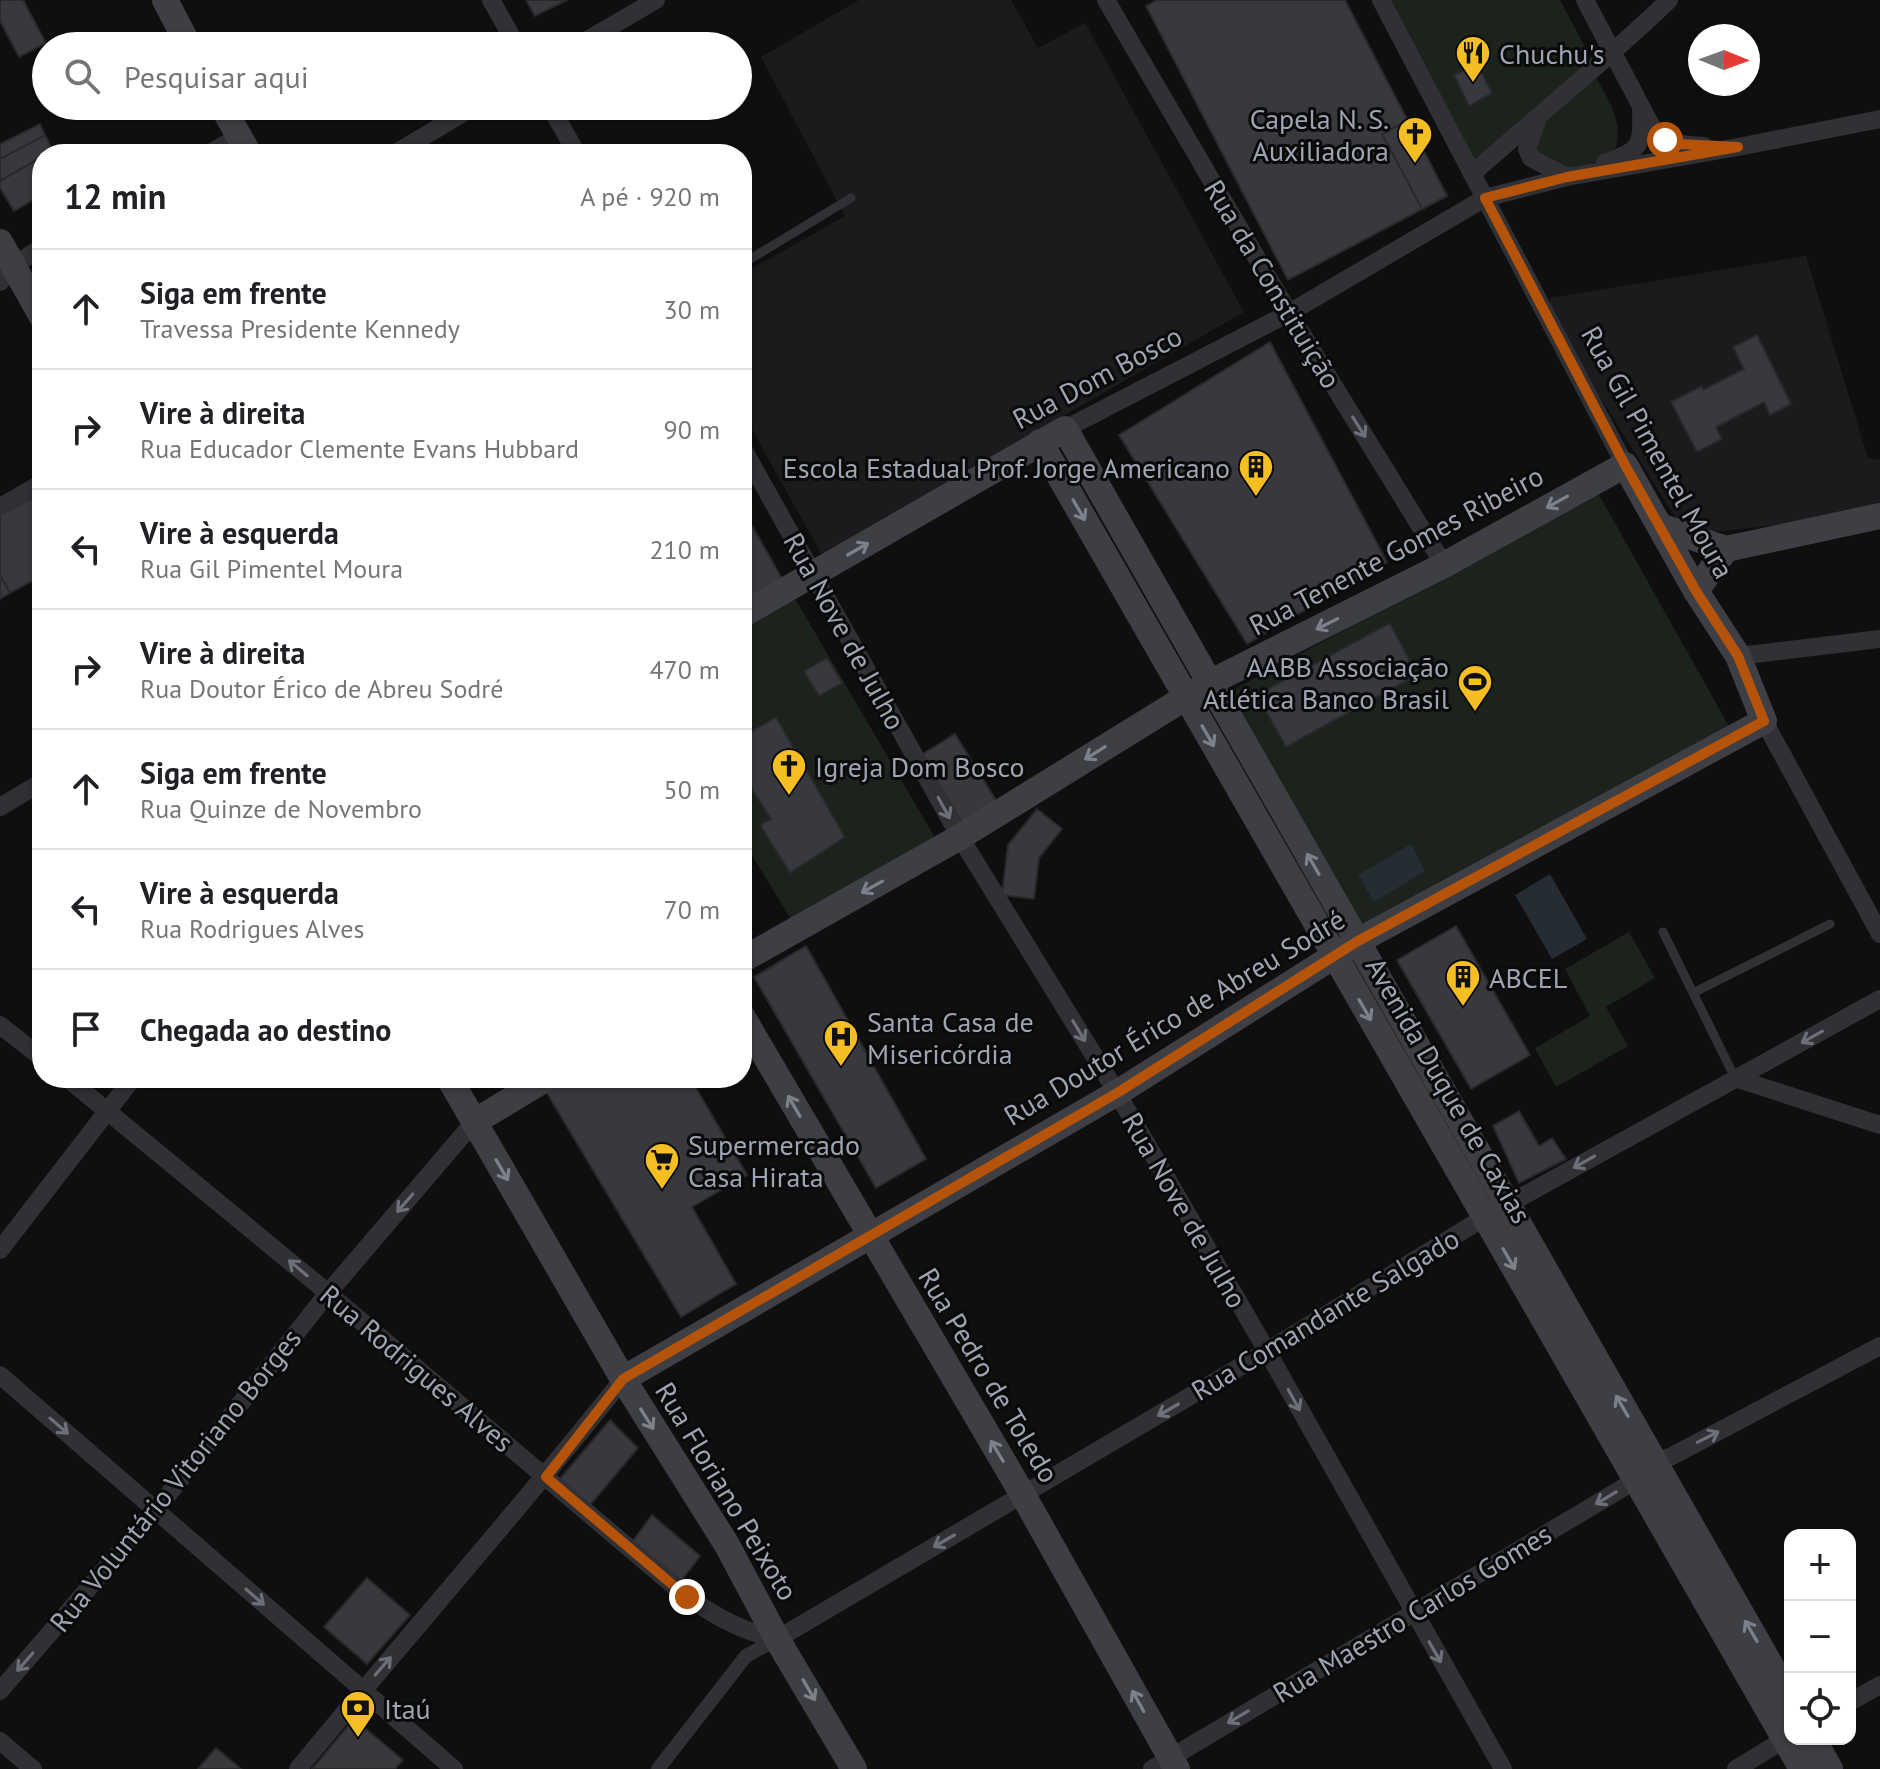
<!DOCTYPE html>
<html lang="pt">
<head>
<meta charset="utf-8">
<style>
	body { margin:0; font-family:"PT Sans",sans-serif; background:#f2f2f2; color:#202124 }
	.controls { position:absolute; right:24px; bottom:24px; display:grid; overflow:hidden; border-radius:16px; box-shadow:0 2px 6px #0004 }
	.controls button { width:72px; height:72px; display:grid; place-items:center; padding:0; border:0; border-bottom:2px solid #e0e0e0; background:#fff; color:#202124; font:40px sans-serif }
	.compass { position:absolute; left:1688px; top:24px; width:72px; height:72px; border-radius:50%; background:#fff; box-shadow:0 2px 6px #0004; rotate:91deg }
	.stop { position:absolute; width:24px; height:24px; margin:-18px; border:6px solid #b45309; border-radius:50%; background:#fff }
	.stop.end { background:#b45309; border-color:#fff; box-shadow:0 2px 8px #0008 }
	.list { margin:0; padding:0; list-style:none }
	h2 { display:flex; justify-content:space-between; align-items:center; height:104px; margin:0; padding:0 32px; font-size:34px }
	h2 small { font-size:26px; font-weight:400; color:#757577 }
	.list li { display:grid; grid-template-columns:52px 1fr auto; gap:24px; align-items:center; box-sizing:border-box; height:120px; padding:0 32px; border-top:2px solid #e0e0e0 }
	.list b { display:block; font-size:30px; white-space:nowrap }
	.list p { margin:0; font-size:26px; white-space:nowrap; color:#757577 }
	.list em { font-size:26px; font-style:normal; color:#757577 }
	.icon { flex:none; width:44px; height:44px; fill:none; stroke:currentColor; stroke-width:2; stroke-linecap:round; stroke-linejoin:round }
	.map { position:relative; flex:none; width:1880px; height:1769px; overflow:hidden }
	.search { position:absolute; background:#fff; box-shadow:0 2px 6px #0004; left:32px; top:32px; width:720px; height:88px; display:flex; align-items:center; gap:20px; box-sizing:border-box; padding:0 28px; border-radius:44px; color:#757577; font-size:30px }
	.panel { position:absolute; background:#fff; box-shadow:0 2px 6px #0004; left:32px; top:144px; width:720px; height:944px; border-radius:32px }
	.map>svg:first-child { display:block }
</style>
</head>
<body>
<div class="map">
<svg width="1880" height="1769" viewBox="0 0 1880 1769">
	<rect width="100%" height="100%" fill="#0f0f10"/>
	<g fill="#1b1b1d">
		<path d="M859,0h152l27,48 47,-25 159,289 -422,243 -80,-143v-138l103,-58 -84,-159z"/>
		<path d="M1806,256l62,202 12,2v54l-159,17 -25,-1 -17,-7 -129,-205v-20z"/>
	</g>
	<g fill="#1b231c">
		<path d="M1385,0h175l34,64 -121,103z"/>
		<path d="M1594,74c14,26 34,53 18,82l-43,16 -37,-23 13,-33z"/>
		<path d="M1598,493l132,235 -373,210 -137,-241z"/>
		<path d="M793,595l144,246 -143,83 -52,-85v-216z"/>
		<path d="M1629,932l26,46 -49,29 22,39 -72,41 -21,-39 55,-32 -25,-47z"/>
	</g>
	<g fill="#252c34">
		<path d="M1411,844l14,27 -51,31 -16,-27z"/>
		<path d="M1550,874l37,65 -35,20 -37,-64z"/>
	</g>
	<g fill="#38393e" stroke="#29292c" stroke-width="2">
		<path d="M0,0h23l23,43 -27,14 -19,-36z"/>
		<path d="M526,0h41l-32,16z"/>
		<path d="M1157,0h188l102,196 -159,84 -142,-274z"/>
		<path d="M1477,64l15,29 -23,13 -15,-31z"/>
		<path d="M1408,120l39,76 -25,13 -40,-75z"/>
		<path d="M40,124l6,13 -46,23v-16z"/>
		<path d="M45,135l8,16 -11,3v3l-42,24v-22z"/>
		<path d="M42,157v38l-28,16 -14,-23v-7z"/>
		<path d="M1757,335l34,69 -21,11 -6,-13 -48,25 6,12 -25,13 -26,-50 31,-16 1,4 41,-21 -11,-22z"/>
		<path d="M1270,342l117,220 -140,82 -128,-209z"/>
		<path d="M42,488v88l-32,17 -10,-18v-64z"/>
		<path d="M742,508l43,76 -43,24z"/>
		<path d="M0,575l10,18 -10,6z"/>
		<path d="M1390,623l27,52 -131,72 -29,-52z"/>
		<path d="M827,658l15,25 -23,13 -15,-25z"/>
		<path d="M776,717l69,120 -55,36 -30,-48 11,-6 -29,-45v-37z"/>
		<path d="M955,734l42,68 -34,22 -42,-69z"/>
		<path d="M1037,809l25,20 -23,29 -5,41 -32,-4 6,-50z"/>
		<path d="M1456,926l74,129 -59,34 -74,-129z"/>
		<path d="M806,946l120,213 -50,29 -122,-211z"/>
		<path d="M562,1078h128l57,97 -55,32 44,77 -55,33 -137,-229z"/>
		<path d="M1519,1111l20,35 13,-8 14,21 -47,24 -26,-57z"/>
		<path d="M610,1420l28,28 -49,58 -30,-26z"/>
		<path d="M652,1515l48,41 -19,25 -48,-40z"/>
		<path d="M367,1578l43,37 -43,49 -43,-37z"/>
		<path d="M354,1719l49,41 -8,9h-83z"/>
		<path d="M216,1748l25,21h-43z"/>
	</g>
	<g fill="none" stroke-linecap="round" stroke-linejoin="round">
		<g stroke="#303035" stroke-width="9">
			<path d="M742,264l109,-66"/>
			<path d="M1663,932l72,146"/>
			<path d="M1693,993l137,-69"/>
		</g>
		<path stroke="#303035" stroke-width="14" d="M658,1769l88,-113 31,-17"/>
		<g stroke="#303035" stroke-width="18">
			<path d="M491,0l26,46"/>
			<path d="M1106,0l183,313 155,252"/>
			<path d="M1381,0l244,465"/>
			<path d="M1585,0l69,131c16,13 30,14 50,15"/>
			<path d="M577,46l79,-46"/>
			<path d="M550,106l27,48"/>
			<path d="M1538,118l-11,31 4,9 36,19 3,-1"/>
			<path d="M208,154l30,-17"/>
			<path d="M394,154l81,-48"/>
			<path d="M1605,163c36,-14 37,-15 36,-54"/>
			<path d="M1472,174c66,-59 134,-113 197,-174"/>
			<path d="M0,282l13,-16 29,-19"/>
			<path d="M1065,429l224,-116 196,-115 82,-21 171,-30 142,-28"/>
			<path d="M742,447l218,390 157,256 150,258 236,418"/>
			<path d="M0,507l42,-24"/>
			<path d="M1738,656l142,-17"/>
			<path d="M1764,721l116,213"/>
			<path d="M0,807l42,-25"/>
			<path d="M0,1025l42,33"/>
			<path d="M67,1078l261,215 359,304c30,20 54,34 90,42l490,-288 218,-134 395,-218"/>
			<path d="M1735,1078l145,47"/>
			<path d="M0,1250l133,-172"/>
			<path d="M0,1375l454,394"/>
			<path d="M1644,1458l11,4 17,-6 208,-110"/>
			<path d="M0,1691l155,-180 173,-218 146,-171"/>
			<path d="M1850,1702l30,-17"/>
			<path d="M0,1741l33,28"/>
			<path d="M298,1769c107,-131 220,-257 325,-390"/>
			<path d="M1152,1769l484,-289 12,1"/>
			<path d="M1736,1769l54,-33"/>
		</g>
		<g stroke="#3e3f45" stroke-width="26">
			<path d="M165,0l24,46"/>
			<path d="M222,106l27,48"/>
			<path d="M0,242l42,75"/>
			<path d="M1040,442l762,1327"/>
			<path d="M1660,526l66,23 154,-33"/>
			<path d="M1696,591l30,-42"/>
			<path d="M742,615l323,-186 725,1270"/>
			<path d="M742,1016l281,479 154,274"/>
			<path d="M449,1078l174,301 104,166 50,94 77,130"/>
			<path d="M474,1122l73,-44"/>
			<path d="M623,1379l494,-286 241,-152 406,-220 -26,-65 -42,-65 -71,-126 -181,100 -235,118 -249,154 -218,123"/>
			<path d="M1813,1739l17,30"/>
		</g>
	</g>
	<defs><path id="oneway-shaft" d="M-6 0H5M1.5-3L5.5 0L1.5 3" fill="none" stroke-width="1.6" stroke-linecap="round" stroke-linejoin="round" transform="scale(2)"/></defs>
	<g stroke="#6d707a">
		<use href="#oneway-shaft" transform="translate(1359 427) rotate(58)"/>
		<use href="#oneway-shaft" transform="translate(944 808) rotate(61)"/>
		<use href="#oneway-shaft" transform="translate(1079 1031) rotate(59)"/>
		<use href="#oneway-shaft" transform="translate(1812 1037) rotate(151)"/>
		<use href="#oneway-shaft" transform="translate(1584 1162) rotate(151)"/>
		<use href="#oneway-shaft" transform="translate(405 1203) rotate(131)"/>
		<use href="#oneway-shaft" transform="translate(298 1268) rotate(-140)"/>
		<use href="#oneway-shaft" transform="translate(1294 1400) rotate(61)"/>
		<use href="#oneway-shaft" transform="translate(1168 1410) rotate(150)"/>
		<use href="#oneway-shaft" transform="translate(59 1426) rotate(41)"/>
		<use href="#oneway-shaft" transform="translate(1708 1437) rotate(-27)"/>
		<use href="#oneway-shaft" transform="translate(1606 1498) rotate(149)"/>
		<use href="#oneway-shaft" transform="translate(944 1541) rotate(150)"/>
		<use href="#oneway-shaft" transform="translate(255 1597) rotate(41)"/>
		<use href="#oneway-shaft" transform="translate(1435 1652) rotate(60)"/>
		<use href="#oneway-shaft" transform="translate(25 1662) rotate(131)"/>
		<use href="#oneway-shaft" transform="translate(383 1666) rotate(-49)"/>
		<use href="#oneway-shaft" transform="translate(1238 1717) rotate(149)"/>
	</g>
	<g stroke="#7d818c">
		<use href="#oneway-shaft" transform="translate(1557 502) rotate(151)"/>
		<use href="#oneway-shaft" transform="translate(1079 510) rotate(60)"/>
		<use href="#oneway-shaft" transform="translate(858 549) rotate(-30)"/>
		<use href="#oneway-shaft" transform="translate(1327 624) rotate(153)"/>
		<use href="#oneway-shaft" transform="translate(1208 736) rotate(60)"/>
		<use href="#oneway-shaft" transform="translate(1095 753) rotate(148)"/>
		<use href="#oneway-shaft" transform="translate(1313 864) rotate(-120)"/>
		<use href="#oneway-shaft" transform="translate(872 887) rotate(151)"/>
		<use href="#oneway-shaft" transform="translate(1365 1010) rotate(60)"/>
		<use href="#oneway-shaft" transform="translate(794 1106) rotate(-120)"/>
		<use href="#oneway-shaft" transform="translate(502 1170) rotate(60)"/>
		<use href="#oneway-shaft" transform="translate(1509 1259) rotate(60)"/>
		<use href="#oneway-shaft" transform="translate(1622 1406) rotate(-120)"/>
		<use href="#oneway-shaft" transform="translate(647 1419) rotate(58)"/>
		<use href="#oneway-shaft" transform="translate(997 1451) rotate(-121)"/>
		<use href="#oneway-shaft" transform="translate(1751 1631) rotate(-120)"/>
		<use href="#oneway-shaft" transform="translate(809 1690) rotate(60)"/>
		<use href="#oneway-shaft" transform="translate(1138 1701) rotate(-119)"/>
	</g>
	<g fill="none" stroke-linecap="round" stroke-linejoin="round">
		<path stroke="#b45309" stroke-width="10" d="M687,1597l-141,-120 77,-98 12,-7 482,-279 241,-152 406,-220 -26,-65 -42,-65 -71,-126 -140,-267 82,-21 171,-30 -59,-3 -14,-4"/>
	</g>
	<defs>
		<symbol id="restaurant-pin" viewBox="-11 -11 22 30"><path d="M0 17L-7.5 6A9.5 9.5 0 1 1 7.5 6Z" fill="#f5be22" stroke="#0a0a0b"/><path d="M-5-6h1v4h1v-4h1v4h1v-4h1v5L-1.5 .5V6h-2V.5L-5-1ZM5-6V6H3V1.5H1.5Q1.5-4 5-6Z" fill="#111"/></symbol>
		<symbol id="church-pin" viewBox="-11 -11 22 30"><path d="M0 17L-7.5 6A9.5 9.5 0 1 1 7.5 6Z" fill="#f5be22" stroke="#0a0a0b"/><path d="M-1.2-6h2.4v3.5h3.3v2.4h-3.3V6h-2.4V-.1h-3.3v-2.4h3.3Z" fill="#111"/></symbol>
		<symbol id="building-pin" viewBox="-11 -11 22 30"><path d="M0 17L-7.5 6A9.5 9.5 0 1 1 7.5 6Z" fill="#f5be22" stroke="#0a0a0b"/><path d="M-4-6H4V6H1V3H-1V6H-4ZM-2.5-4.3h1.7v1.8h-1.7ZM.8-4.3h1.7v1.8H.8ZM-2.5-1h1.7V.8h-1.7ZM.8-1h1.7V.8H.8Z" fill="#111"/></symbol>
		<symbol id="stadium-pin" viewBox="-11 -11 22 30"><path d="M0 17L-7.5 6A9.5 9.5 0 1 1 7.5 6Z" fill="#f5be22" stroke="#0a0a0b"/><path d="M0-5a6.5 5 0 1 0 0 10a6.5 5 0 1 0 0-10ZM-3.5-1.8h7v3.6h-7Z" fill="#111"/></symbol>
		<symbol id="hospital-pin" viewBox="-11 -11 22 30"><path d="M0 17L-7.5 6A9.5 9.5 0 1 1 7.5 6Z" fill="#f5be22" stroke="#0a0a0b"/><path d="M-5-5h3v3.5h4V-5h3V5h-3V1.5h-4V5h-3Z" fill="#111"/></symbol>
		<symbol id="supermarket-pin" viewBox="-11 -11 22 30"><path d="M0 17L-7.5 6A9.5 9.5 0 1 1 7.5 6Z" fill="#f5be22" stroke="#0a0a0b"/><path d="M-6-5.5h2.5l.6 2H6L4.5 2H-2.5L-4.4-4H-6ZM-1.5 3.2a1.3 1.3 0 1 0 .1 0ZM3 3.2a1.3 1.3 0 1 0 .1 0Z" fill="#111"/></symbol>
		<symbol id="bank-pin" viewBox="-11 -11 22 30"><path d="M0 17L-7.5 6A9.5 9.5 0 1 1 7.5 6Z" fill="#f5be22" stroke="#0a0a0b"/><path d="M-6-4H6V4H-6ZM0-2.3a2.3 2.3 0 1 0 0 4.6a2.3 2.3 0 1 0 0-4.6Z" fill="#111"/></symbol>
	</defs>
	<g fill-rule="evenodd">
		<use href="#restaurant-pin" x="1453" y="33" width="40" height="54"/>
		<use href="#church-pin" x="1395" y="114" width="40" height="54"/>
		<use href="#building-pin" x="1236" y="447" width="40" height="54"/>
		<use href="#stadium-pin" x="1455" y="662" width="40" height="54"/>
		<use href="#church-pin" x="769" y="746" width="40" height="54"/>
		<use href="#building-pin" x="1443" y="957" width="40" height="54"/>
		<use href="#hospital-pin" x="821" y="1017" width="40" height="54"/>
		<use href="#supermarket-pin" x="642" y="1140" width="40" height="54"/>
		<use href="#bank-pin" x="338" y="1688" width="40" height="54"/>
	</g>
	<g text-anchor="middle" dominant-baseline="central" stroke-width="6" stroke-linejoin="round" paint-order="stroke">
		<g font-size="28" fill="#9fa4b2" stroke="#0a0a0b" text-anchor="start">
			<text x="1499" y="53">Chuchu's</text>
			<text x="1389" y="118" text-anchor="end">Capela N. S.<tspan x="1389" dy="32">Auxiliadora</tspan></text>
			<text x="1230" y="467" text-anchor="end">Escola Estadual Prof. Jorge Americano</text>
			<text x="1449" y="666" text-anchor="end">AABB Associação<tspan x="1449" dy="32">Atlética Banco Brasil</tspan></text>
			<text x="815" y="766">Igreja Dom Bosco</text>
			<text x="1489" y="977">ABCEL</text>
			<text x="867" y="1021">Santa Casa de<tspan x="867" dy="32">Misericórdia</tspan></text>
			<text x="688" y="1144">Supermercado<tspan x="688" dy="32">Casa Hirata</tspan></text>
			<text x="384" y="1708">Itaú</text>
		</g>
		<g font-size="28" fill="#9fa4b2" stroke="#0a0a0b">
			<text transform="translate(1273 284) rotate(59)">Rua da Constituição</text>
			<text transform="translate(1097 377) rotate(-28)">Rua Dom Bosco</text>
			<text transform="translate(1658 452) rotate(61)">Rua Gil Pimentel Moura</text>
			<text transform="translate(1396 550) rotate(-28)">Rua Tenente Gomes Ribeiro</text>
			<text transform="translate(845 631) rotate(61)">Rua Nove de Julho</text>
			<text transform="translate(1174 1017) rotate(-31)">Rua Doutor Érico de Abreu Sodré</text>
			<text transform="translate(1449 1090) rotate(60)">Avenida Duque de Caxias</text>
			<text transform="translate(1185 1210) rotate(60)">Rua Nove de Julho</text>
			<text transform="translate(1325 1314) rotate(-31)">Rua Comandante Salgado</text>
			<text transform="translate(417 1368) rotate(40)">Rua Rodrigues Alves</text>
			<text transform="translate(989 1375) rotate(59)">Rua Pedro de Toledo</text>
			<text transform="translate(175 1480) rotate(-51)">Rua Voluntário Vitoriano Borges</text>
			<text transform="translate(727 1491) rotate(59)">Rua Floriano Peixoto</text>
			<text transform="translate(1412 1613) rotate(-31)">Rua Maestro Carlos Gomes</text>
		</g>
	</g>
</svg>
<div class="controls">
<button>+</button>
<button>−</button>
<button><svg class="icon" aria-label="locate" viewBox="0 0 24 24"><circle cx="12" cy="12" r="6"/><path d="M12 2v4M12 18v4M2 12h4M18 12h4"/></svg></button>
</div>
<svg class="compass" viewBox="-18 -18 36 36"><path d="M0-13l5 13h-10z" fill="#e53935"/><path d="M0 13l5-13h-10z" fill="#757577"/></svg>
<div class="stop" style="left:1665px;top:140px"></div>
<div class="stop end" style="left:687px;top:1597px"></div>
<div class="search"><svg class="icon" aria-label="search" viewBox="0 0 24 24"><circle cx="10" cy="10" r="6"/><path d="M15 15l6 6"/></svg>Pesquisar aqui</div>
<section class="panel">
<h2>12 min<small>A pé · 920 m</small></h2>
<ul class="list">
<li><svg class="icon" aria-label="ahead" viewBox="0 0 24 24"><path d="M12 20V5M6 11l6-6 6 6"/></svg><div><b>Siga em frente</b><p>Travessa Presidente Kennedy</p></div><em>30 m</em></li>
<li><svg class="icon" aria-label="right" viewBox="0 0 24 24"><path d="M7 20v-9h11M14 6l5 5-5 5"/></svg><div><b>Vire à direita</b><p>Rua Educador Clemente Evans Hubbard</p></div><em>90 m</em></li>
<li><svg class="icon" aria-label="left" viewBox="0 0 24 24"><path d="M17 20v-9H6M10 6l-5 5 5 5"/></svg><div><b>Vire à esquerda</b><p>Rua Gil Pimentel Moura</p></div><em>210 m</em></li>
<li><svg class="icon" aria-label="right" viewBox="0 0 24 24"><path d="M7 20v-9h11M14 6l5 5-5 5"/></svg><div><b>Vire à direita</b><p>Rua Doutor Érico de Abreu Sodré</p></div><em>470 m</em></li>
<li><svg class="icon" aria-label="ahead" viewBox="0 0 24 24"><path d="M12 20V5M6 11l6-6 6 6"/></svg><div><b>Siga em frente</b><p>Rua Quinze de Novembro</p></div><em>50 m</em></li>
<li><svg class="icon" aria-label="left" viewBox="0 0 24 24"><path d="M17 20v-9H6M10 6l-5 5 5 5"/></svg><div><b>Vire à esquerda</b><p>Rua Rodrigues Alves</p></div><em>70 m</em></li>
<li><svg class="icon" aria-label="arrive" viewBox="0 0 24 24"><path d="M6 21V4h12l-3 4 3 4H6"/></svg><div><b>Chegada ao destino</b></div></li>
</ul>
</section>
</div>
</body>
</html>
